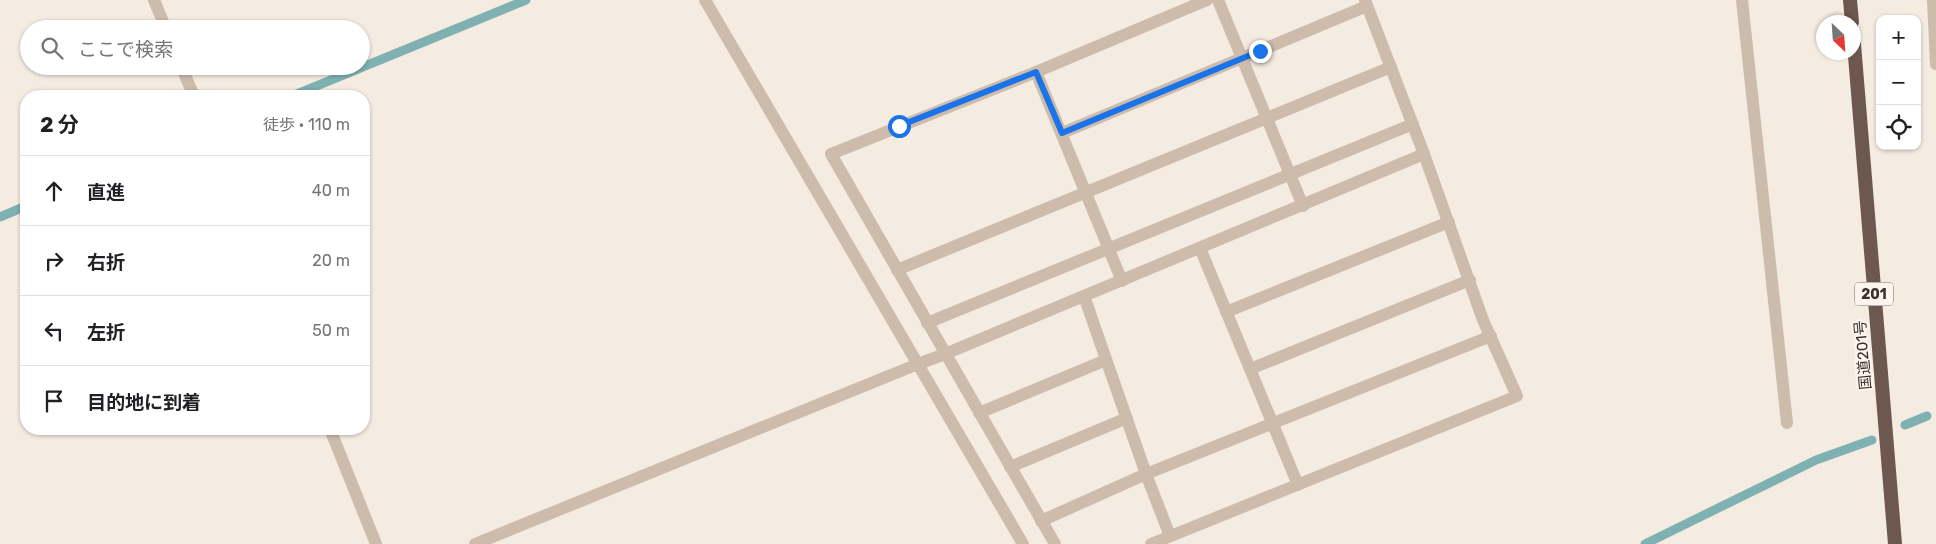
<!DOCTYPE html>
<html lang="ja">
<head>
<meta charset="utf-8">
<style>
	body { margin:0; font-family:Rubik,"Noto Sans JP",sans-serif; background:#f2f2f2; color:#202124 }
	.controls { position:absolute; right:15px; top:15px; display:grid; overflow:hidden; border-radius:10px; box-shadow:0 1px 4px #0004 }
	.controls button { width:45px; height:45px; display:grid; place-items:center; padding:0; border:0; border-bottom:1px solid #e0e0e0; background:#fff; color:#202124; font:25px sans-serif }
	.compass { position:absolute; left:1816px; top:15px; width:45px; height:45px; border-radius:50%; background:#fff; box-shadow:0 1px 4px #0004; rotate:155deg }
	.stop { position:absolute; width:15px; height:15px; margin:-11px; border:4px solid #1a73e8; border-radius:50%; background:#fff }
	.stop.end { background:#1a73e8; border-color:#fff; box-shadow:0 1px 5px #0008 }
	.list { margin:0; padding:0; list-style:none }
	h2 { display:flex; justify-content:space-between; align-items:center; height:65px; margin:0; padding:0 20px; font-size:21px }
	h2 small { font-size:16px; font-weight:400; color:#757577 }
	.list li { display:grid; grid-template-columns:32px 1fr auto; gap:15px; align-items:center; box-sizing:border-box; height:70px; padding:0 20px; border-top:1px solid #e0e0e0 }
	.list b { display:block; font-size:19px; white-space:nowrap }
	.list em { font-size:16px; font-style:normal; color:#757577 }
	.icon { flex:none; width:28px; height:28px; fill:none; stroke:currentColor; stroke-width:2; stroke-linecap:round; stroke-linejoin:round }
	.map { position:relative; flex:none; width:1936px; height:544px; overflow:hidden }
	.search { position:absolute; background:#fff; box-shadow:0 1px 4px #0004; left:20px; top:20px; width:350px; height:55px; display:flex; align-items:center; gap:12px; box-sizing:border-box; padding:0 18px; border-radius:28px; color:#757577; font-size:19px }
	.panel { position:absolute; background:#fff; box-shadow:0 1px 4px #0004; left:20px; top:90px; width:350px; height:345px; border-radius:20px }
	.map>svg:first-child { display:block }
</style>
</head>
<body>
<div class="map">
<svg width="1936" height="544" viewBox="0 0 1936 544">
	<rect width="100%" height="100%" fill="#f4ebe1"/>
	<g fill="none" stroke-linecap="round" stroke-linejoin="round">
		<g stroke="#7fb0b2" stroke-width="9">
			<path d="M292,96l234,-96"/>
			<path d="M0,217l26,-11"/>
			<path d="M1905,425l22,-9"/>
			<path d="M1645,544l171,-84 56,-20"/>
		</g>
		<g stroke="#cdbbac" stroke-width="12">
			<path d="M154,0l12,29"/>
			<path d="M705,0l318,544"/>
			<path d="M1218,0l85,206"/>
			<path d="M1742,0l45,423"/>
			<path d="M1933,0l3,64"/>
			<path d="M181,66l13,30"/>
			<path d="M1036,72l86,209"/>
			<path d="M1062,133l305,-127"/>
			<path d="M1200,248l98,237"/>
			<path d="M897,270l494,-203"/>
			<path d="M1084,296l62,178 24,62"/>
			<path d="M1226,312l223,-90"/>
			<path d="M927,323l486,-199"/>
			<path d="M1250,369l220,-89"/>
			<path d="M979,413l127,-53"/>
			<path d="M330,429l46,115"/>
			<path d="M1010,467l117,-49"/>
			<path d="M1041,521l105,-47 345,-138"/>
			<path d="M475,544l443,-180 27,-10 479,-200"/>
			<path d="M1055,544l-224,-390 205,-82 171,-72"/>
			<path d="M1151,544l366,-148 -34,-76 -59,-166 -59,-154"/>
		</g>
		<g stroke="#6c584f" stroke-width="14">
			<path d="M1850,0l2,22"/>
			<path d="M1854,44l41,500"/>
		</g>
	</g>
	<g fill="none" stroke-linecap="round" stroke-linejoin="round">
		<path stroke="#1a73e8" stroke-width="6" d="M899,126l137,-54 26,61 198,-82"/>
	</g>
	<g text-anchor="middle" dominant-baseline="central" stroke-width="5" stroke-linejoin="round" paint-order="stroke">
		<rect fill="#fbf5ee" stroke="#756b66" stroke-width="1" x="1855" y="282.5" width="38" height="23" rx="4"/>
		<g font-size="14" font-weight="bold" fill="#3b302b">
			<text x="1874" y="294">201</text>
		</g>
		<g font-size="15" fill="#3b302b" stroke="#fbf5ee">
			<text transform="translate(1863 355) rotate(-95)">国道201号</text>
		</g>
	</g>
</svg>
<div class="controls">
<button>+</button>
<button>−</button>
<button><svg class="icon" aria-label="locate" viewBox="0 0 24 24"><circle cx="12" cy="12" r="6"/><path d="M12 2v4M12 18v4M2 12h4M18 12h4"/></svg></button>
</div>
<svg class="compass" viewBox="-18 -18 36 36"><path d="M0-13l5 13h-10z" fill="#e53935"/><path d="M0 13l5-13h-10z" fill="#757577"/></svg>
<div class="stop" style="left:899px;top:126px"></div>
<div class="stop end" style="left:1260px;top:51px"></div>
<div class="search"><svg class="icon" aria-label="search" viewBox="0 0 24 24"><circle cx="10" cy="10" r="6"/><path d="M15 15l6 6"/></svg>ここで検索</div>
<section class="panel">
<h2>2 分<small>徒歩 · 110 m</small></h2>
<ul class="list">
<li><svg class="icon" aria-label="ahead" viewBox="0 0 24 24"><path d="M12 20V5M6 11l6-6 6 6"/></svg><div><b>直進</b></div><em>40 m</em></li>
<li><svg class="icon" aria-label="right" viewBox="0 0 24 24"><path d="M7 20v-9h11M14 6l5 5-5 5"/></svg><div><b>右折</b></div><em>20 m</em></li>
<li><svg class="icon" aria-label="left" viewBox="0 0 24 24"><path d="M17 20v-9H6M10 6l-5 5 5 5"/></svg><div><b>左折</b></div><em>50 m</em></li>
<li><svg class="icon" aria-label="arrive" viewBox="0 0 24 24"><path d="M6 21V4h12l-3 4 3 4H6"/></svg><div><b>目的地に到着</b></div></li>
</ul>
</section>
</div>
</body>
</html>
